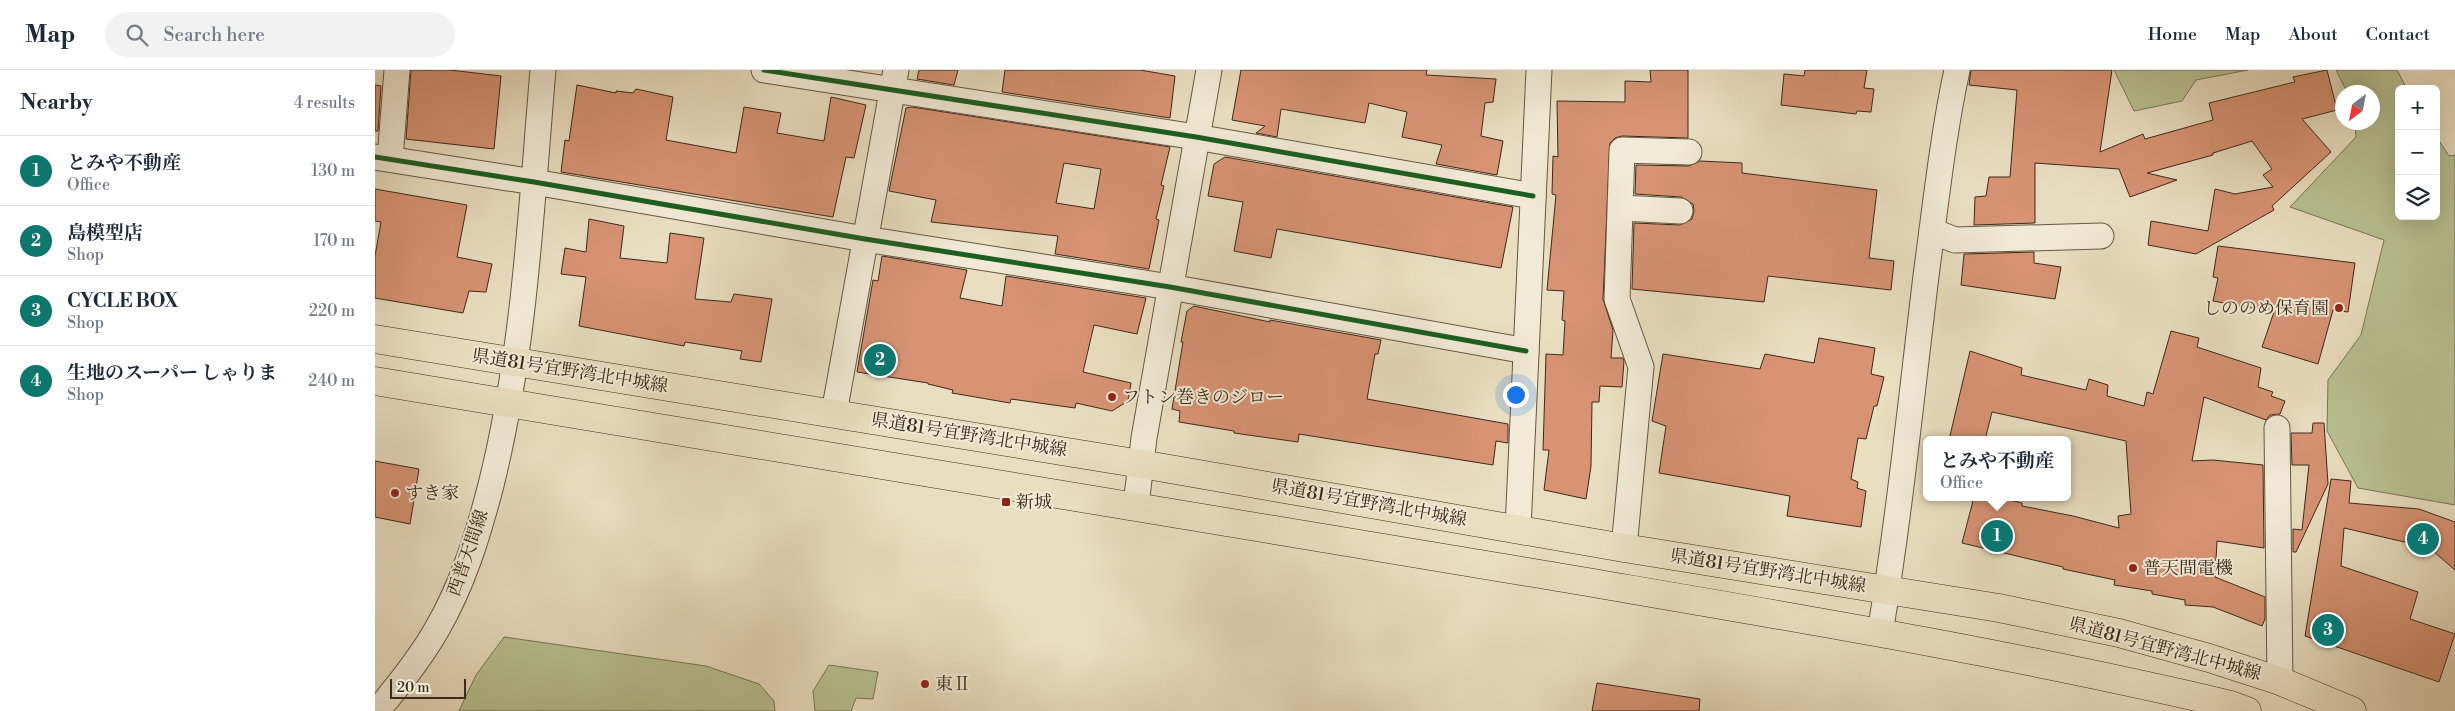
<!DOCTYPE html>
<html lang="en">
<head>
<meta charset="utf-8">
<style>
	body { margin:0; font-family:"Libre Bodoni","Noto Serif JP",serif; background:#f2f2f3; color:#1f2937 }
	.controls { position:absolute; right:15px; top:15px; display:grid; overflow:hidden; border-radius:8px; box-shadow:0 5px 20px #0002 }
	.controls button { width:45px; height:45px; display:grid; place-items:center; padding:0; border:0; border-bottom:1px solid #e0e1e3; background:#fff; color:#1f2937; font:25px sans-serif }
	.compass { position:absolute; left:1960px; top:15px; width:45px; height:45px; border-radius:50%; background:#fff; box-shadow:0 5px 20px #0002; rotate:212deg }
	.scale { position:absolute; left:15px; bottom:12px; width:76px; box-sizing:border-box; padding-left:5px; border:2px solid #3c2917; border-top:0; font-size:14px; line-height:18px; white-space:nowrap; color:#3c2917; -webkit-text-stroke:4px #f1ead6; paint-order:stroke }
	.you { position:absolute; left:1140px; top:324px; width:18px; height:18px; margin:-12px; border:4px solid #fff; border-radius:50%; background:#1a73e8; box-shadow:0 0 0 8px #1a73e833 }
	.badge { display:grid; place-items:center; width:32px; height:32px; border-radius:50%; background:#0f766e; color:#fff; font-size:16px; font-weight:700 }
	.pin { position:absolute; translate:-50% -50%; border:2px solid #fff; box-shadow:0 1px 5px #0006 }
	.popup { position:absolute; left:1548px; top:366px; width:148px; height:65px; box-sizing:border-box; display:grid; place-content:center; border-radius:8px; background:#fff; filter:drop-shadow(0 1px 4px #0005); font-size:16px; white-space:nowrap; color:#747a83 }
	.popup b { font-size:19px; color:#1f2937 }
	.popup::after { content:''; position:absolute; left:50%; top:100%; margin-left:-10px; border:10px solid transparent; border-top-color:#fff }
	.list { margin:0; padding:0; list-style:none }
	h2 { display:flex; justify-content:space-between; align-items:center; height:65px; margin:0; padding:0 20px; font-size:21px }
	h2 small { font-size:16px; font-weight:400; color:#747a83 }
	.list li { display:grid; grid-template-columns:32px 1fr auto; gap:15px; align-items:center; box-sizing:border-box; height:70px; padding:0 20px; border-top:1px solid #e0e1e3 }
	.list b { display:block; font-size:19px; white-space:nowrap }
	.list p { margin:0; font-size:16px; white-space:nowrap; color:#747a83 }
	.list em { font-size:16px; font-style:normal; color:#747a83 }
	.icon { flex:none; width:28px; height:28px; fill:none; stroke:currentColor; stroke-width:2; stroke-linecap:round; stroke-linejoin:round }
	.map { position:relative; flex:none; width:2080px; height:641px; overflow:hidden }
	header { display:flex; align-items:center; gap:30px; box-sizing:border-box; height:70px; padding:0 25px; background:#fff; border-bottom:1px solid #e0e1e3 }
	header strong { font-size:24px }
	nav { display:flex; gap:28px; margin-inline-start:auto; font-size:18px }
	.search { width:350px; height:45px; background:#f2f2f3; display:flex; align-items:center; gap:12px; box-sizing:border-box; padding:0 18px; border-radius:28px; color:#747a83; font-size:19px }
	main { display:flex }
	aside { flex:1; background:#fff }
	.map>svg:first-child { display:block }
</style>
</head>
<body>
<header>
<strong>Map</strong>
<div class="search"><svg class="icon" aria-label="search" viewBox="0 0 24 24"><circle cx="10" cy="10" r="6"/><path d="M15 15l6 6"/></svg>Search here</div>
<nav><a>Home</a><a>Map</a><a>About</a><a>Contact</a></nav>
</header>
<main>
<aside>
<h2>Nearby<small>4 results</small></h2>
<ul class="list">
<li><span class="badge">1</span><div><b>とみや不動産</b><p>Office</p></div><em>130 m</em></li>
<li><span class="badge">2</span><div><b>島模型店</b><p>Shop</p></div><em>170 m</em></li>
<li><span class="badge">3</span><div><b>CYCLE BOX</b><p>Shop</p></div><em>220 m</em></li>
<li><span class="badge">4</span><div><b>生地のスーパー しゃりま</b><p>Shop</p></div><em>240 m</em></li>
</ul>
</aside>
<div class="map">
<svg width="2080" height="641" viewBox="0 0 2080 641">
	<rect width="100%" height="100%" fill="#e9dec0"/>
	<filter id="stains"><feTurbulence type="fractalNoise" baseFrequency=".004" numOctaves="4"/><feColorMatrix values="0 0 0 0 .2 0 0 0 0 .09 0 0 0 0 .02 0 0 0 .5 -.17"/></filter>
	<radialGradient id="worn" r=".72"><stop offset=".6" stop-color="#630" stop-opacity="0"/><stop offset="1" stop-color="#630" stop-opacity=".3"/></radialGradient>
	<g fill="#b8c191" stroke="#7a7554">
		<path d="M1739,0h134l-52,10 -14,21 -48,10z"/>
		<path d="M1961,0h61l10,19h-8v127h37v-80l13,20 6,-1v350l-97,-17 -31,-57 1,-51 33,-45 23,-95 -94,-33 66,-70 -1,-14 18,-1v-30h-26z"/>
		<path d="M129,567l202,29 53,18 15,17 1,10h-316l17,-36z"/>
		<path d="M454,595l49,7 -5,27 -17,-1 -5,13h-36l-2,-20z"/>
	</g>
	<g fill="#d79374" stroke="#3c2917" fill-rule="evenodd">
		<path d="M36,0h39l51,6 -7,73 -88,-10z"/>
		<path d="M544,0h39l-4,15 -37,-6z"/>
		<path d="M630,0h135l35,6 -5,42 -168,-26z"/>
		<path d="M866,0h186l-1,5 70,4 -3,23 -8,1 -4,33 22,5 -6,34 -61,-11 6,-19 -40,-8 5,-25 -38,-9 -4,20 -84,-14 -4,28 -21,-4 9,-7 -33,-6z"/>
		<path d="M1275,0h38v68l-66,-2 -7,2 -5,5 -7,156 10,31 -2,28h12l1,3 -2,26 -22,-1 -1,16h-7l-1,64 -5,33 -42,-9 5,-40h-6l3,-96 17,1 2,-34 -3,-1 2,-29 -17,-1 9,-95 -4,-1 1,-38 5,1 -1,-56 68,1v-21l26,1z"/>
		<path d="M1430,0h62l-3,18 10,1 -3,23 -14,-1 -1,3 -75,-9 3,-31 20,2z"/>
		<path d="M1596,0h141l-12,82 43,-18 2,5 68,-19 -4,-17 86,-21 -2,-5 34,-7 10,40 -35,9 29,33 -59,54 2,4 -78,44 -48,-9 3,-24 57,10 7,-42 20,5 38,-7 -10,-12 9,-6 -20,-28 -39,12v2l-66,18 30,7 -47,17 -11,-28 -84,-6v60l-61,2 1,-28 11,-1 3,-19h21l7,-87 -48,-5z"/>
		<path d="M0,15l6,1 -3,45h-3z"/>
		<path d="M202,15l39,8v-2l17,2 3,-4 37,8 -7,43 70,13 8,-46 37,6 -4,20 47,8 7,-44 35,8 -12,53 -8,-1 -13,60 -272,-45 4,-32 4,1z"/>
		<path d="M537,37l258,40 -9,38 3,1 -8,33 3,1 -10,49 -94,-15 3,-18 -127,-14 5,-22 -47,-9 17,-83zM689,93l37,6 -7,40 -38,-6z"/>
		<path d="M850,87l288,50 -12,61 -224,-39 -6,29 -37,-7 9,-49 -35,-6 6,-32z"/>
		<path d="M1325,91l42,2v10l135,17 -8,68 25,3 -3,29 -123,-14 -4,26 -132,-13 2,-66 46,2 12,-6 2,-8 -1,-7 -12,-7 -46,-3 1,-29 53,1z"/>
		<path d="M0,119l92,16 -10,52 35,7 -6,28 -17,-1 -6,22 -88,-15v-42l6,-34 -6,-1z"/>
		<path d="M214,149l35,7 -4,32 47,5 3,-30 34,5 -9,61 36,3 3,-8 38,5 -11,63 -21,-3 2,-8 -57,-9 -1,4 -105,-20 7,-49 -25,-3 4,-26 21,4z"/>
		<path d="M1843,176l137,17 -7,49 -15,-2 -15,54 -56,-17 12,-35 -61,-11 5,-23 -5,-1z"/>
		<path d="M1659,182v11l27,4 -6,32 -94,-14 3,-31z"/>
		<path d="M507,186l85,14 -7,28 42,8 4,-30 140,22 -9,36 -43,-9 -11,47 48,11 -3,18 -16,10 -36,-8 -1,5 -64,-9 -1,4 -58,-10 1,-3 -25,-6v-1l-71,-11 16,-92 5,1z"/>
		<path d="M819,236l76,16v-2l111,20 -3,14h-3l-8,45 141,25v19l-12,-2 -3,24 -194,-31 -1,8 -64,-9v-2l-55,-9 1,-11 -8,-2 11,-67h-2l6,-31z"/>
		<path d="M1796,261l28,7 -2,9 64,21 -3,19 15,5 -2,4 14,5 -5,13 -10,1 -4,5 -62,-23 -12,64 21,-1 50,5 1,83 -47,-7 -2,36 50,20v22l-3,7 -49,-19 -28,-2v-5l-33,-6v-3l-38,-6 1,-5 -52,-11v-2l-101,-24 12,-46h24l24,6v3l51,10 46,12 -1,-12 13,-2 -5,-73 -134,-29 -7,28h-36l21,-89 52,17 -1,7 65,15 3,-11 19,6 -1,11 37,10 3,-14 6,2z"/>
		<path d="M1444,268l56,10 -4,26 13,3 -7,29h-3l-8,33 -8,-1 -7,41 7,3 -1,6 9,3 -5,36 -74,-11 3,-20 -131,-23 7,-47 -14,-5 11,-67 97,15 5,-15 49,9z"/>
		<path d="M1938,353h11l4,61 -32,68h-3v-23l9,1 7,-65h-17l-1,-32h21z"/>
		<path d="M0,391l44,8 -9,55 -35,-7z"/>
		<path d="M1956,409l20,2 -2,22 70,6 36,13v48l-23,-20 -1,4 -18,-10 -69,-16 -3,38 77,26 -8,27 45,15 -16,48 -134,-46z"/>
		<path d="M1222,613l103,16 -1,12h-107z"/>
	</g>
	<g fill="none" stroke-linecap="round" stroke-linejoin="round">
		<defs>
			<g id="minor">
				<path d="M389,0l432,67 337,59"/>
				<path d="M0,87l159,25 331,57 305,48 356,64"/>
				<path d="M15,89l7,-89"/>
				<path d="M1246,138l59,3"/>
				<path d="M1557,161l23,9 146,-4"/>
				<path d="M459,343l62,-343"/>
				<path d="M1902,358l3,253"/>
				<path d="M761,435l8,-67 65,-368"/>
				<path d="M1143,459l21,-459"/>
				<path d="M1249,478l17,-181 -24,-68 5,-149 67,2"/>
				<path d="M1505,563c20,-121 32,-243 47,-365 9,-66 16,-133 30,-198"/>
				<path d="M2,641c22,-26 43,-52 60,-82 26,-45 41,-94 54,-144 34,-136 40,-276 52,-415"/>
			</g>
			<g id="major">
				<path d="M0,269l766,125 483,84 375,60 120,25 90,25 71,23 72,30"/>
				<path d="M0,311c392,66 785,127 1177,195 227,39 455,76 679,129l16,6"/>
			</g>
		</defs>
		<use href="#minor" stroke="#675641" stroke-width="27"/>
		<use href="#major" stroke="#3c2917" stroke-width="29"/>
		<use href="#minor" stroke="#f1ead6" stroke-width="25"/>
		<use href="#major" stroke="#e9dec0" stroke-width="28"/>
		<defs>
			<g id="cycleway">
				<path d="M389,0l432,67 337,59"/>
				<path d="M0,87l159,25 331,57 305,48 356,64"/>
			</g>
		</defs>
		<use href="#cycleway" stroke="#f1ead6" stroke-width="8"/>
		<use href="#cycleway" stroke="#1b5e20" stroke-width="5"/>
	</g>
	<g fill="#8f2418" stroke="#f1ead6" stroke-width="2">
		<circle cx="1964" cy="238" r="5"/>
		<circle cx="737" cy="327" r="5"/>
		<circle cx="20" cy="423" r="5"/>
		<rect x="626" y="427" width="10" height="10" rx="2.5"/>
		<circle cx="1758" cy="498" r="5"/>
		<circle cx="550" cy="614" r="5"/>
	</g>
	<g text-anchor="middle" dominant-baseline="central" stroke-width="4" stroke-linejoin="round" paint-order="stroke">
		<g font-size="18" fill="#3c2917" stroke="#f1ead6" text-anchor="start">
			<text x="1954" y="238" text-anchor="end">しののめ保育園</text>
			<text x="747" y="327">フトン巻きのジロー</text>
			<text x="30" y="423">すき家</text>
			<text x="641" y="432">新城</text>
			<text x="1768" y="498">普天間電機</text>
			<text x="560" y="614">東Ⅱ</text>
		</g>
		<g font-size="18" fill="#3c2917" stroke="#f1ead6">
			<text transform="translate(195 301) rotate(9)">県道81号宜野湾北中城線</text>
			<text transform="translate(594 365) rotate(9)">県道81号宜野湾北中城線</text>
			<text transform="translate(994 433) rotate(10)">県道81号宜野湾北中城線</text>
			<text transform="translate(93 483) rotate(-71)">西普天間線</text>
			<text transform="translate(1393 501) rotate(9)">県道81号宜野湾北中城線</text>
			<text transform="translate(1790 579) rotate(15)">県道81号宜野湾北中城線</text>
		</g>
	</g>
	<rect width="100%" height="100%" filter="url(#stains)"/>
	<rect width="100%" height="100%" fill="url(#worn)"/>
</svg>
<div class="controls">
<button>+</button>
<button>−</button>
<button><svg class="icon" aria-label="layers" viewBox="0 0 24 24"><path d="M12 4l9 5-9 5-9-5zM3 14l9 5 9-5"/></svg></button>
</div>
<svg class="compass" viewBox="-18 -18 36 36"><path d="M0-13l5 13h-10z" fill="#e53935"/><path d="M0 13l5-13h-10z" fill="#747a83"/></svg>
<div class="scale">20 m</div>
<div class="you"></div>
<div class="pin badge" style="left:1622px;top:466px">1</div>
<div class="popup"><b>とみや不動産</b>Office</div>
<div class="pin badge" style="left:505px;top:290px">2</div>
<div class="pin badge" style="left:1953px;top:560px">3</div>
<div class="pin badge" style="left:2048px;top:469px">4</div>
</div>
</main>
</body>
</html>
